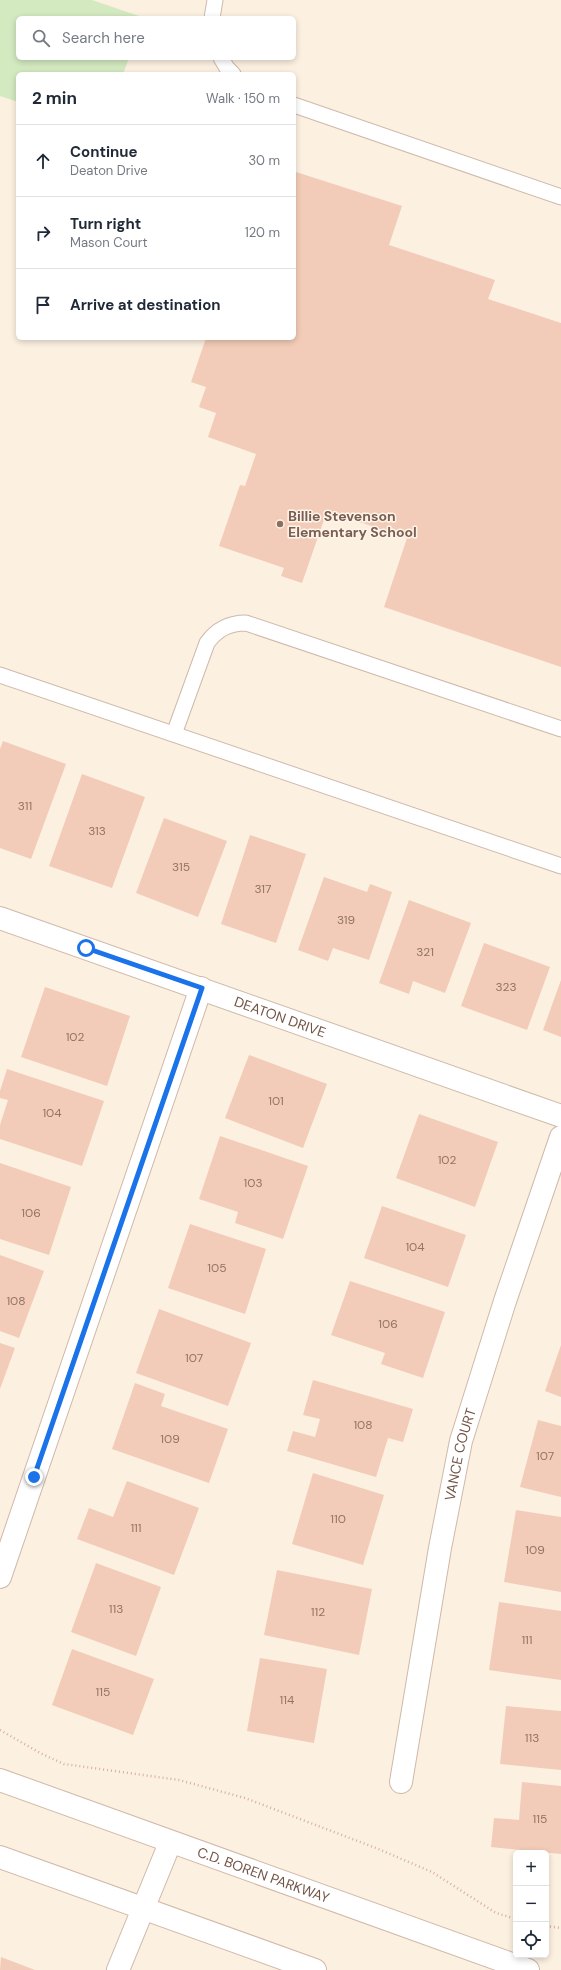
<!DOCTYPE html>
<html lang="en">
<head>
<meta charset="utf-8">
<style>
	body { margin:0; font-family:"DM Sans",sans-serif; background:#f6f6f7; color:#1f2937 }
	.controls { position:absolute; right:12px; bottom:12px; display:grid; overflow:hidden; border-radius:6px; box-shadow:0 2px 6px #0003 }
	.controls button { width:36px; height:36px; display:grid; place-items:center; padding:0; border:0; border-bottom:1px solid #e0e1e3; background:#fff; color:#1f2937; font:20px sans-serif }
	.stop { position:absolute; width:12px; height:12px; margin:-9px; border:3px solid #1a73e8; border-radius:50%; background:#fff }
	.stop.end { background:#1a73e8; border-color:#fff; box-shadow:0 1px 4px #0008 }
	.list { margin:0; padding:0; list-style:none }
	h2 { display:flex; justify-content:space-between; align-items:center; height:52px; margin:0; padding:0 16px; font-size:17px }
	h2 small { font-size:13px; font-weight:400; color:#747a83 }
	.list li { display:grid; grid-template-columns:26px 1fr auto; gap:12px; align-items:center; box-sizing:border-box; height:72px; padding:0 16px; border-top:1px solid #e0e1e3 }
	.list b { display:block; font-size:15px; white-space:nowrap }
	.list p { margin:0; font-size:13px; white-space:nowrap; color:#747a83 }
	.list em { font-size:13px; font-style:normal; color:#747a83 }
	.icon { flex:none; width:22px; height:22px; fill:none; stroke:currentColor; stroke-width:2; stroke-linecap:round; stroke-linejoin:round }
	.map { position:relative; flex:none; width:561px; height:1970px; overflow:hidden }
	.search { position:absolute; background:#fff; box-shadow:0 2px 6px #0003; left:16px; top:16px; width:280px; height:44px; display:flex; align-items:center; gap:10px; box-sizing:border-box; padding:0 14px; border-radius:6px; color:#747a83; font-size:15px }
	.panel { position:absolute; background:#fff; box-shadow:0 2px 6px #0003; left:16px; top:72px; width:280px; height:268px; border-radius:6px }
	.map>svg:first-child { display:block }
</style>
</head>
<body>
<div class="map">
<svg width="561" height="1970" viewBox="0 0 561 1970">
	<rect width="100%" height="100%" fill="#fcf0e1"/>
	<path fill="#d3e9c0" d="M0,0h92l50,17v1h-124v40h111l-6,16h-105v28l-18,-6z"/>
	<g fill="#f2ccb8">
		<path d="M296,172l106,34 -13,39 106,35 -7,19 73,24v344l-177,-60 23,-69 -80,-27 -25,72 -21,-7 3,-8 -65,-22 21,-61 5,1 11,-32 -48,-17 8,-24 -17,-6 7,-20 -15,-5 15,-44h88v-159z"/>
		<path d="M3,741l63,23 -35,95 -31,-11v-99z"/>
		<path d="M82,774l63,23 -33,91 -63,-22z"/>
		<path d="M164,818l63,23 -29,76 -62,-24z"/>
		<path d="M250,835l56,19 -30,89 -55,-19z"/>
		<path d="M324,877l43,15 3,-8 22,8 -23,68 -36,-12 -5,13 -30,-11z"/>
		<path d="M409,900l62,23 -26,70 -32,-12 -4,13 -30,-11z"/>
		<path d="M484,943l66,24 -23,63 -66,-24z"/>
		<path d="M561,980v57l-18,-7z"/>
		<path d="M45,987l85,29 -23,70 -86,-29z"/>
		<path d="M249,1055l78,29 -24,64 -78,-30z"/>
		<path d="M7,1069l97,32 -22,65 -82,-27v-14l8,-25 -8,-2v-7z"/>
		<path d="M419,1114l79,28 -23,65 -79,-29z"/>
		<path d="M220,1136l88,30 -25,73 -48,-16 3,-11 -39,-13z"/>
		<path d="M0,1163l71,24 -22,68 -49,-16z"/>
		<path d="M382,1206l84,29 -18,52 -84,-29z"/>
		<path d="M190,1224l76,25 -21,65 -77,-26z"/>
		<path d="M0,1255l44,16 -25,67 -19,-7z"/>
		<path d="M350,1281l95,31 -22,66 -42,-14 4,-11 -54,-18z"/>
		<path d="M159,1309l92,34 -23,63 -92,-33z"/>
		<path d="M0,1343l15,5 -15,41z"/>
		<path d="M561,1345v52l-16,-6z"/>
		<path d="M313,1380l100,29 -10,33 -15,-4 -12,39 -89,-26 6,-20 22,6 5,-18 -17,-4z"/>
		<path d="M135,1383l30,11 -4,12 67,23 -19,54 -97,-34z"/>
		<path d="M538,1420l23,6v71l-41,-10z"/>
		<path d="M313,1473l71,22 -21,70 -71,-21z"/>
		<path d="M127,1481l72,27 -25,67 -97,-36 12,-31 24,9z"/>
		<path d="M516,1510l45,7v75l-57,-10z"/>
		<path d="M96,1563l65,24 -25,69 -65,-24z"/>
		<path d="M277,1570l95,19 -13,66 -95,-20z"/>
		<path d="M499,1602l62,9v69l-72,-10z"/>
		<path d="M72,1649l82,30 -21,56 -81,-30z"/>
		<path d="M260,1658l67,11 -13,74 -67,-12z"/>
		<path d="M506,1706l55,5v59l-61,-6z"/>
		<path d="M522,1782l39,4v68l-70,-7 3,-29 25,2z"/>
		<path d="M1,1957l34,13h-35z"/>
	</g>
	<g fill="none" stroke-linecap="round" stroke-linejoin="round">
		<defs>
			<g id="lane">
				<path d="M212,18l3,-18"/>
				<path d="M221,58l6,10 6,6"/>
				<path d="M294,105l267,92"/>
				<path d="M0,675l561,191"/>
				<path d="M174,734l33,-91c10,-14 22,-20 39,-20l315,106"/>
			</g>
			<g id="street">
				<path id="s1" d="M0,918l561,198"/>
				<path d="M0,1577l201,-589"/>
				<path id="s2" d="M401,1782l39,-234 21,-107 44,-140 56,-164"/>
				<path d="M118,1970l52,-127"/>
			</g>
			<g id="secondary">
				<path id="s3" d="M0,1780l528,190"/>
				<path d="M0,1857l315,113"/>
			</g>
		</defs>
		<use href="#lane" stroke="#cfb9ab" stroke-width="17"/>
		<use href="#street" stroke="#cfb9ab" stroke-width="24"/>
		<use href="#secondary" stroke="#d2b8a8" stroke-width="24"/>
		<g stroke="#d6b09c" stroke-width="2.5" stroke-dasharray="1 3" stroke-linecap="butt">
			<path d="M0,1730l40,23 24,11 115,16 66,18 131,50 56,24 64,41 20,6"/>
			<path d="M546,1926l15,2"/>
		</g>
		<use href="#lane" stroke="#fff" stroke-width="15"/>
		<use href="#street" stroke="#fff" stroke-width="22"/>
		<use href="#secondary" stroke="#fff" stroke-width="22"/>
	</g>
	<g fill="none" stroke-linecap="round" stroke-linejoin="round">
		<path stroke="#1a73e8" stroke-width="5" d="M34,1477l168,-489 -116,-40"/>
	</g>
	<circle fill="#8d6e63" stroke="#fff4e7" stroke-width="1.5" cx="280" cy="524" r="4"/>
	<g text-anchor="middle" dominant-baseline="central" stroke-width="3" stroke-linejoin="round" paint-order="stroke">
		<g font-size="12" fill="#937364">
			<text x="25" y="806">311</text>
			<text x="97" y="831">313</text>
			<text x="181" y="867">315</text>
			<text x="263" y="889">317</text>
			<text x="346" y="920">319</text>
			<text x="425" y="952">321</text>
			<text x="506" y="987">323</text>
			<text x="75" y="1037">102</text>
			<text x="276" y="1101">101</text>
			<text x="52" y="1113">104</text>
			<text x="447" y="1160">102</text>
			<text x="253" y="1183">103</text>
			<text x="31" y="1213">106</text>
			<text x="415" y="1247">104</text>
			<text x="217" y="1268">105</text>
			<text x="16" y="1301">108</text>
			<text x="388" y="1324">106</text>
			<text x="194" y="1358">107</text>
			<text x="363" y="1425">108</text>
			<text x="170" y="1439">109</text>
			<text x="545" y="1456">107</text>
			<text x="338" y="1519">110</text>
			<text x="136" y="1528">111</text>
			<text x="535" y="1550">109</text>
			<text x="116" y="1609">113</text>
			<text x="318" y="1612">112</text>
			<text x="527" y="1640">111</text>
			<text x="103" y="1692">115</text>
			<text x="287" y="1700">114</text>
			<text x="532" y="1738">113</text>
			<text x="540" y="1819">115</text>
		</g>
		<g font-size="14" font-weight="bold" fill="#785e54" stroke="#fff4e7" text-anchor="start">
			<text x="288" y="516">Billie Stevenson<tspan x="288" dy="16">Elementary School</tspan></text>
		</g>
		<g font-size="14" fill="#735548" stroke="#fff4e7">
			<text stroke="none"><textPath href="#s1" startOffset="297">DEATON DRIVE</textPath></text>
			<text stroke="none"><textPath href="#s2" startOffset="333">VANCE COURT</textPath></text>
			<text stroke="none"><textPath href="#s3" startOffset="280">C.D. BOREN PARKWAY</textPath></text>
		</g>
	</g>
</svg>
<div class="controls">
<button>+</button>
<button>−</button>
<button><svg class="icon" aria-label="locate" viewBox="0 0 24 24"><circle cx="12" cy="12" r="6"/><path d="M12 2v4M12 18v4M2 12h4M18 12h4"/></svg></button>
</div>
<div class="stop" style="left:86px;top:948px"></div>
<div class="stop end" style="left:34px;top:1477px"></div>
<div class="search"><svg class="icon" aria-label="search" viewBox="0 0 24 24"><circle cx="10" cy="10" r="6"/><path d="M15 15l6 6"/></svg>Search here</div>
<section class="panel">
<h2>2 min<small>Walk · 150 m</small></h2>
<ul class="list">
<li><svg class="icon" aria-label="ahead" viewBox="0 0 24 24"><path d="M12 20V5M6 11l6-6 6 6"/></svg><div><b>Continue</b><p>Deaton Drive</p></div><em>30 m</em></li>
<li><svg class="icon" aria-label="right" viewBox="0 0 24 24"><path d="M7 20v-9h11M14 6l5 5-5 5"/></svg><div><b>Turn right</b><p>Mason Court</p></div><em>120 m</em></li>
<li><svg class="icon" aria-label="arrive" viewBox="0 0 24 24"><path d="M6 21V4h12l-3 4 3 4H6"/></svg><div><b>Arrive at destination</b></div></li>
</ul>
</section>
</div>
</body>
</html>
